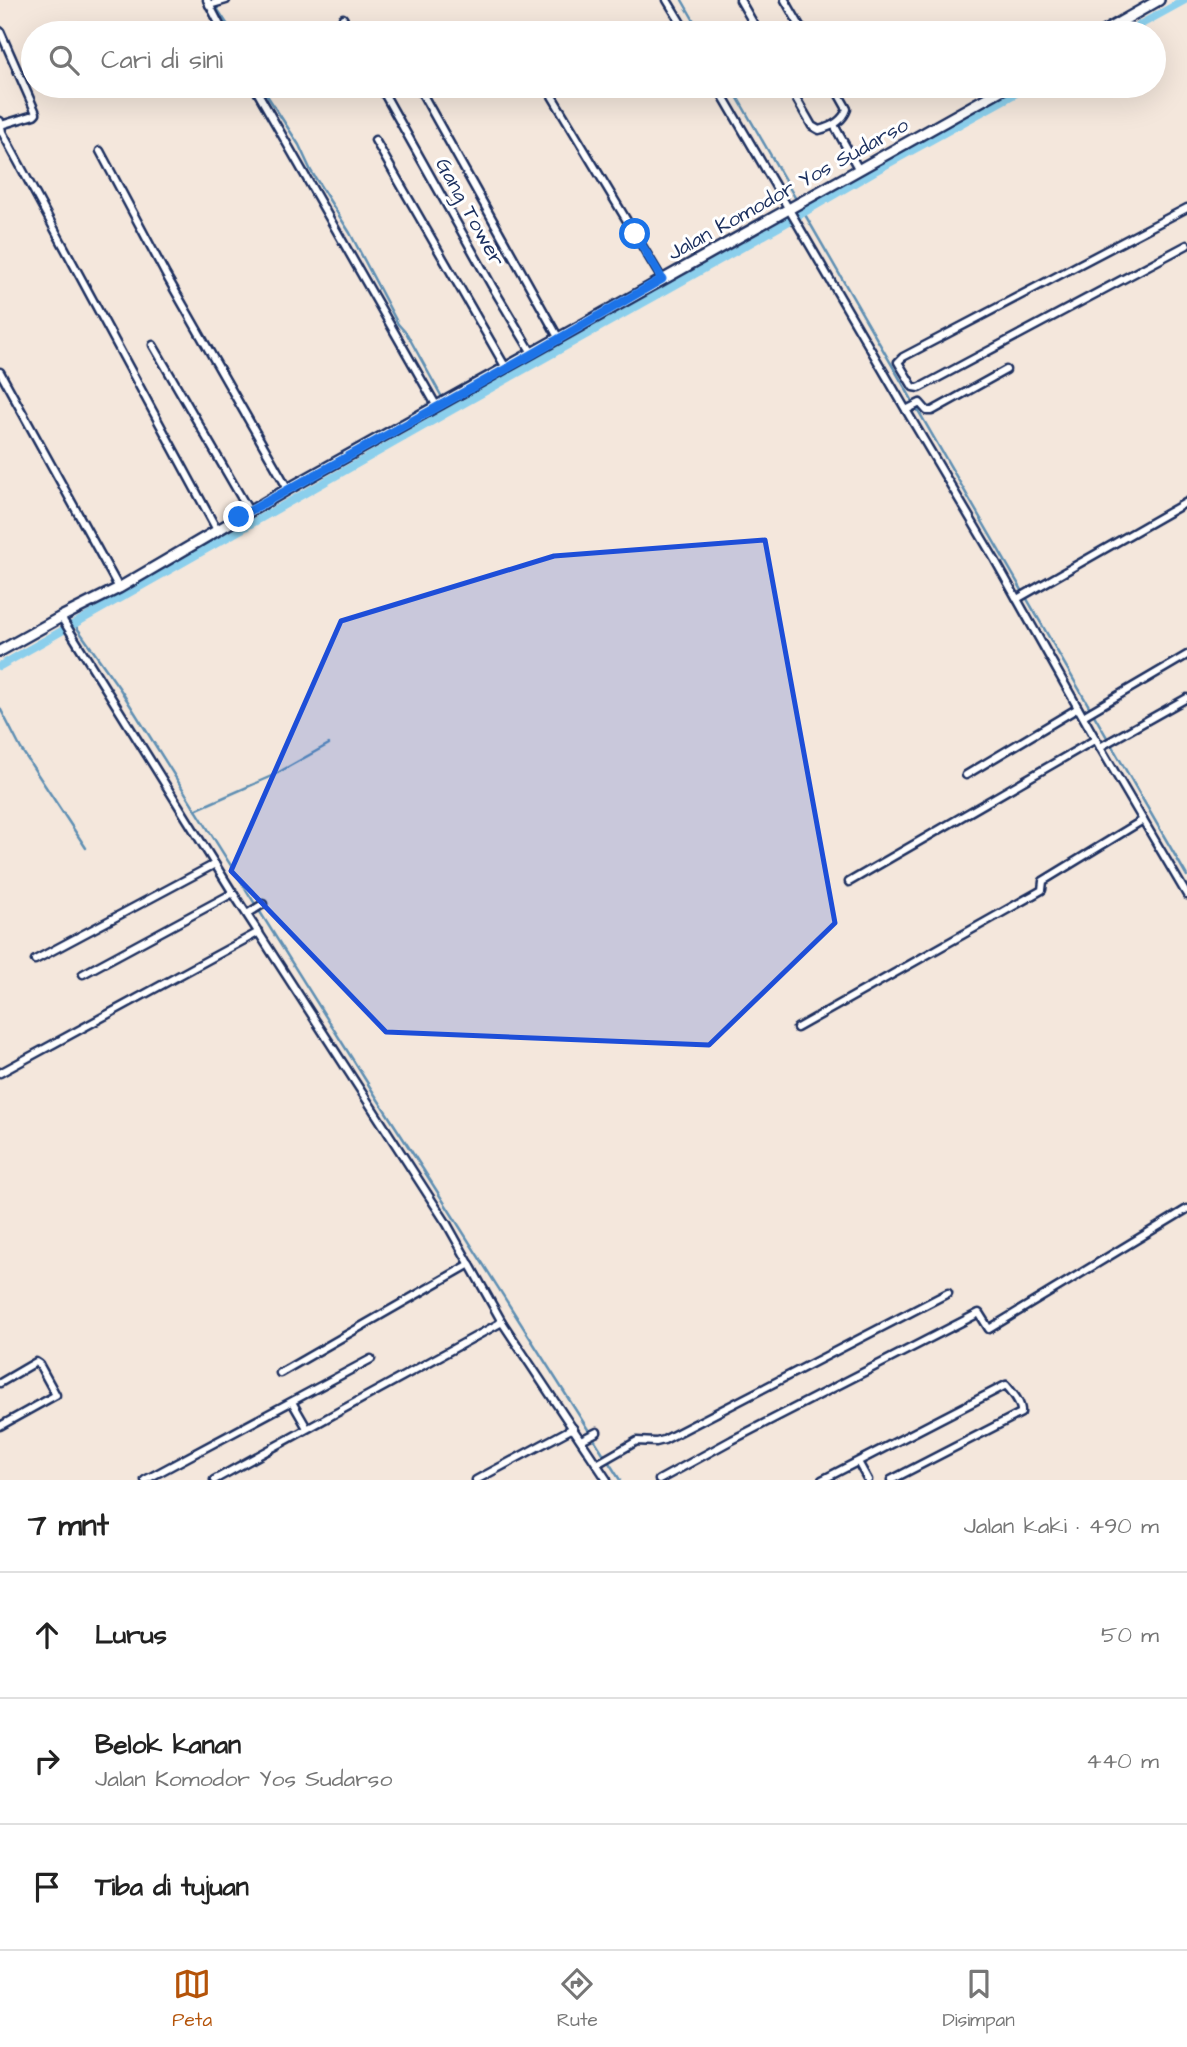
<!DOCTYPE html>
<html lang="id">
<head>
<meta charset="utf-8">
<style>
	body { margin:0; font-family:"Architects Daughter",sans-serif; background:#f6f6f6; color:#222 }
	.stop { position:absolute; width:21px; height:21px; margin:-16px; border:5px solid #1a73e8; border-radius:50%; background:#fff }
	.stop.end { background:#1a73e8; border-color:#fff; box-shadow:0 2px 7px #0008 }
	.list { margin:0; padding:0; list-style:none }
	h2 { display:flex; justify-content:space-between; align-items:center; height:91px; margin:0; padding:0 28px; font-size:30px }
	h2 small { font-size:23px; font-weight:400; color:#767676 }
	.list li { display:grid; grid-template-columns:46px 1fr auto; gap:21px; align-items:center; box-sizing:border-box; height:126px; padding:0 28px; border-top:2px solid #e0e0e0 }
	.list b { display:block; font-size:26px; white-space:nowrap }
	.list p { margin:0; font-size:23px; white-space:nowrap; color:#767676 }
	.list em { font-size:23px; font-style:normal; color:#767676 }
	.icon { flex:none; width:38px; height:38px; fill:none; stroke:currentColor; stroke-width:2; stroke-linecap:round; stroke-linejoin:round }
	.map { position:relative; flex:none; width:1187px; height:1480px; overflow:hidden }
	.search { position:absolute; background:#fff; box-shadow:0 7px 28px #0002; left:21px; right:21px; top:21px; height:77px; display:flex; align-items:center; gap:18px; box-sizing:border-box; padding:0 24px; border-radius:38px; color:#767676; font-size:26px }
	.sheet { height:469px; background:#fff }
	nav { display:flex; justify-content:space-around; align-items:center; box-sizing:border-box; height:98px; border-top:2px solid #e0e0e0; background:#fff; font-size:19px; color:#767676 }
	nav a { display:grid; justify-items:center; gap:4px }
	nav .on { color:#b45309 }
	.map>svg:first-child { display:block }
</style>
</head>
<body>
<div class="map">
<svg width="1187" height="1480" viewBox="0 0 1187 1480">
	<rect width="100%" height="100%" fill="#f4e7dc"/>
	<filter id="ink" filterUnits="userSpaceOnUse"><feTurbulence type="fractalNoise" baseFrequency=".0143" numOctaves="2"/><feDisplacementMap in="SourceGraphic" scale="14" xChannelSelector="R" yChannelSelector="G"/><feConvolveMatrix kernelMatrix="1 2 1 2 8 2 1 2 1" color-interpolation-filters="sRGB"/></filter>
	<g filter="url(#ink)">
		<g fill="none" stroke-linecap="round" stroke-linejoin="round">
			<g stroke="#5e8fb3" stroke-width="2.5">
				<path d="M682,0l19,33"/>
				<path d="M217,5l1,5 15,23"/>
				<path d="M261,86l38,59 12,26 39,62 48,91 9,10 36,65"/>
				<path d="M731,86l66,115"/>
				<path d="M800,206l387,670"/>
				<path d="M75,625l45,64 255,406 53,82 192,303"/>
				<path d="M0,708l21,41 65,99"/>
				<path d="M195,810l77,-34 57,-32"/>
			</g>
			<g stroke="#8bcfec" stroke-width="8">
				<path d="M1125,33l60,-33"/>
				<path d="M0,666l450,-255 334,-187 89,-52 156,-86"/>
			</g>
			<defs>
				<g id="street">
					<path d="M207,0l17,33"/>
					<path d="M667,0l20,33"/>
					<path d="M740,0l19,33"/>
					<path d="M785,0l19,33"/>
					<path d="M209,5l17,-5"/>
					<path d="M343,18l8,15"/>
					<path d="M385,26l4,7"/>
					<path d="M0,31l36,82 -2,2 -33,10"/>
					<path d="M254,86l182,319"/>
					<path d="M380,86l112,200 40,67"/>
					<path d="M418,86l140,251"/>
					<path d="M553,86l-4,5 113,188"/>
					<path d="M717,86l189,324 89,150 105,187 87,148"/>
					<path d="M789,86l23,40 7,4c12,-3 24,-9 28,-21l-13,-23"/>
					<path d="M0,121l2,11 215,398"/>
					<path d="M834,125l25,45"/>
					<path d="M375,140l131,228"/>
					<path d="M100,151l66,124 122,214"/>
					<path d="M1187,208l-284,149 -5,5 15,25 6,1 268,-143"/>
					<path d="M153,345l96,166"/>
					<path d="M0,372l119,216"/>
					<path d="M906,410l14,-7 7,8h5l74,-41"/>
					<path d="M1017,599l170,-97"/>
					<path d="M61,617l172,276 214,331 55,98 105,158"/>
					<path d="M1083,716l104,-61"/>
					<path d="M1100,747l87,-49"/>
					<path d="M966,775l112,-67"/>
					<path d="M849,882l247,-143"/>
					<path d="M247,914l16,-10"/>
					<path d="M35,960l180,-96"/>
					<path d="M83,974l150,-81"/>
					<path d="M797,1028l245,-138 1,-9 100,-61"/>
					<path d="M0,1073l259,-141"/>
					<path d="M280,1373l190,-109"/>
					<path d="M0,1383l36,-21 3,2 17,31 -56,31"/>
					<path d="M292,1402l15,26"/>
					<path d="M581,1440l16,-8"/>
					<path d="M858,1462l10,18"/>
					<path d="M597,1464l40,-23 19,1 8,-2 284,-147"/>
					<path d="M145,1480l226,-121"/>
					<path d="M214,1480l288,-158"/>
					<path d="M476,1480l97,-52"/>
					<path d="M659,1480l73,-40 247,-127 10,16 198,-120"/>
					<path d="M822,1480l184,-95c6,7 16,18 15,28l-130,67"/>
				</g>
				<g id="secondary">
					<path d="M1101,33l58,-33"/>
					<path d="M0,651l61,-34 58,-29 169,-99 244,-136 476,-267"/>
				</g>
			</defs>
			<use href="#street" stroke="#1b2f5e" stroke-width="11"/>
			<use href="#secondary" stroke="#1b2f5e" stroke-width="14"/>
			<use href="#street" stroke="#fff" stroke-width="6"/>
			<use href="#secondary" stroke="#fff" stroke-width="9"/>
		</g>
	</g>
	<g fill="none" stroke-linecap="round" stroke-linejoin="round" filter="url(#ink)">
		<path stroke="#1a73e8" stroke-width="9" d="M239,517l294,-163 129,-75 -27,-45"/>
	</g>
	<path fill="#1d4ed8" fill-opacity="0.2" stroke="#1d4ed8" stroke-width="5" stroke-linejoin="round" d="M765,540l70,383 -126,122 -323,-13 -155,-161 110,-250 213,-65z"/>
	<g text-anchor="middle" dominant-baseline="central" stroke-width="6" stroke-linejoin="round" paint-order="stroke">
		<g font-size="21" fill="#1b2f5e" stroke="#fff">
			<text transform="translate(788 189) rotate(-29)">Jalan Komodor Yos Sudarso</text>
			<text transform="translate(470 212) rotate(61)">Gang Tower</text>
		</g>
	</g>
</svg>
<div class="stop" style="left:635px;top:234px"></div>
<div class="stop end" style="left:239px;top:517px"></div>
<div class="search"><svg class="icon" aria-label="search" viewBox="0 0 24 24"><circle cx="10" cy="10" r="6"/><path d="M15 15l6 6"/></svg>Cari di sini</div>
</div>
<section class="sheet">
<h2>7 mnt<small>Jalan kaki · 490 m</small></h2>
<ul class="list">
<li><svg class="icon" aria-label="ahead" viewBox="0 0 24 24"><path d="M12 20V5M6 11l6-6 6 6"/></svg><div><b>Lurus</b></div><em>50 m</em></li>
<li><svg class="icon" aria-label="right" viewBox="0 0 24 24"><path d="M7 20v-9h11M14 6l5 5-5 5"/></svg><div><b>Belok kanan</b><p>Jalan Komodor Yos Sudarso</p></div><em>440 m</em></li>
<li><svg class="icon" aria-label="arrive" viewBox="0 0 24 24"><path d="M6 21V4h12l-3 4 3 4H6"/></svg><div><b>Tiba di tujuan</b></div></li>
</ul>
</section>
<nav>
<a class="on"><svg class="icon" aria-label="map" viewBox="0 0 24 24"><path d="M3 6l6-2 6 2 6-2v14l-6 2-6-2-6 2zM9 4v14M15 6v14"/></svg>Peta</a>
<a><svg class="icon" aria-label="directions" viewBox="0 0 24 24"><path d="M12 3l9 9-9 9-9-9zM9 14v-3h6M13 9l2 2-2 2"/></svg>Rute</a>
<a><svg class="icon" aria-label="saved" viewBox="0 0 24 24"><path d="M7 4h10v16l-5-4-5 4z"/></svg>Disimpan</a>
</nav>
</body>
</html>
